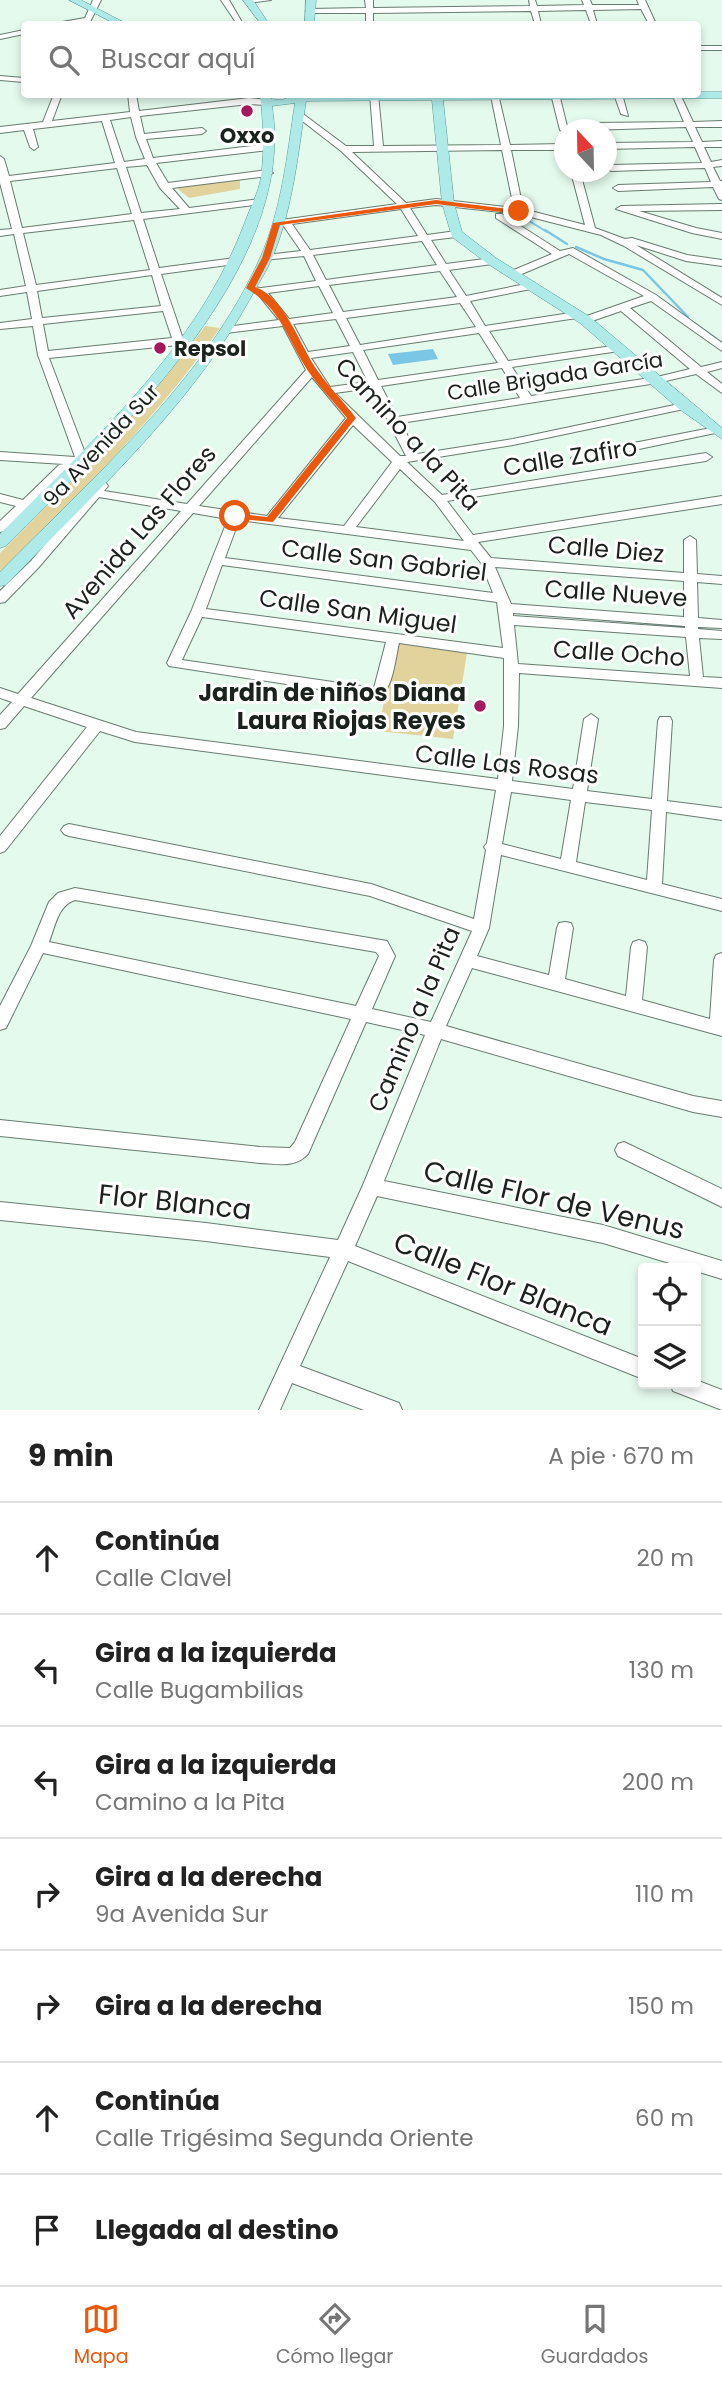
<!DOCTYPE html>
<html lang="es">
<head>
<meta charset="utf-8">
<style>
	body { margin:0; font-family:Poppins,sans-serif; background:#f6f6f6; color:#222 }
	.controls { position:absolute; right:21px; bottom:21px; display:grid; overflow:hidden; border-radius:7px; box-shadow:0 4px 10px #0003 }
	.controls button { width:63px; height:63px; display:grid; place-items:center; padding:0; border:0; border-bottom:2px solid #e0e0e0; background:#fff; color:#222; font:35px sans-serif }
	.compass { position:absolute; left:554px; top:119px; width:63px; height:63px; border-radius:50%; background:#fff; box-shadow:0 4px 10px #0003; rotate:338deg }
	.stop { position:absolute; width:21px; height:21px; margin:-16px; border:5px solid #ea580c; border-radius:50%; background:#fff }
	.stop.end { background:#ea580c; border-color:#fff; box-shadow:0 2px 7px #0008 }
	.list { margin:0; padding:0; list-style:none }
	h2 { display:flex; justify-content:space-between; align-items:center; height:91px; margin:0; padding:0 28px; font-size:30px }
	h2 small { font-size:23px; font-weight:400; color:#767676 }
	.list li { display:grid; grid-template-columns:46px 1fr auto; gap:21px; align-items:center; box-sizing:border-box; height:112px; padding:0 28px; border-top:2px solid #e0e0e0 }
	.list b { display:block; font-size:26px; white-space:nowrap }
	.list p { margin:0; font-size:23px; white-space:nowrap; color:#767676 }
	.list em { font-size:23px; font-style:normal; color:#767676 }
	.icon { flex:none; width:38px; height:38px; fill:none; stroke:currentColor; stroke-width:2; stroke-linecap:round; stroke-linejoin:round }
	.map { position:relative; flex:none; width:722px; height:1410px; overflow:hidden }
	.search { position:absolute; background:#fff; box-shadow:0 4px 10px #0003; left:21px; right:21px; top:21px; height:77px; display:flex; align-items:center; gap:18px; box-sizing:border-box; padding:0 24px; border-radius:7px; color:#767676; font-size:26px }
	.sheet { height:875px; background:#fff }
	nav { display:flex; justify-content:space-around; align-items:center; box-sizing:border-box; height:98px; border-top:2px solid #e0e0e0; background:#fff; font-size:19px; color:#767676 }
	nav a { display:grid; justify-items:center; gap:4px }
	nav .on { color:#ea580c }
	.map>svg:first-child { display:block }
</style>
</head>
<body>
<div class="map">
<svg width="722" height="1410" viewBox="0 0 722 1410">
	<rect width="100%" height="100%" fill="#e4faed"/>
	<g fill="#e2d39c">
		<path d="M240,179v10l-51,9 -12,-10z"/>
		<path d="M205,326l15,2c-64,91 -142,168 -220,247v-22c73,-73 144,-144 205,-227z"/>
		<path d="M396,643l71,10 -14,86 -75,-8z"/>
	</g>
	<path fill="#7ac7e5" d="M433,349l5,10 -45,6 -5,-11z"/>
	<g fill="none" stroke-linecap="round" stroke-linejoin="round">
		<path stroke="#7ac7e5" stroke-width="2" d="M526,219l21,13"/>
		<g stroke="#7ac7e5" stroke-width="2.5">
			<path d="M545,230l22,14"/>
			<path d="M576,247l28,12 39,11 45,47"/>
			<path d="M694,323l28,20"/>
		</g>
		<defs>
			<g id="minor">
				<path d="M93,0h8l-12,24h-30l3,-2 23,-4z"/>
				<path d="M221,0h8l14,24h-6z"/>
				<path d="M245,0h26l-23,3z"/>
				<path d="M365,0h8v8l157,-2 -1,-6h6l2,6 47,-1 -2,-5h8l2,5h47l-2,-5h8l11,24h-7l-8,-15 -48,1 4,14h-6l-5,-14 -48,1 3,13h-6l-4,-13 -158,2v11h-7v-11h-56l-4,-2 4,-2 56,-1z"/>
				<path d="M24,30v4l-24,5v-4z"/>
				<rect x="698" y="46" width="24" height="4"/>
				<path d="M0,76l24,2v4l-24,-2z"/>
				<path d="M54,94h8l-10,27 78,-9 -2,-18h8l3,17 110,-13 18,2 1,2 -4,3 -15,-1 -109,12 4,18 58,-6 4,3 -4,3 -56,5 7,19 115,-14 4,3 -4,3 -112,13 12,20 100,-13 5,3 -5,3 -96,12 17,20 70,-9 5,3 -2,2 -119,15 16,49 76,-10 5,3 -5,3 -74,10 22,65 5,1v4l-139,14 39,103 -21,10 -63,60 -4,1v-11l16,-15 -16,-4v-8l23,6 36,-35 5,-1 -64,-4v-8l75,5 -37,-102 -5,-29 -33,3v-6l32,-4 -5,-27 -27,4v-6l26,-4 -12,-52 -14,2v-6l12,-1 -12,-46v-27l4,3 5,17 106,-13 -13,-42 -69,8 5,18 -4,3 -4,-3 -6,-17 -24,3v-6l43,-5zM131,117l5,20 9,22 -21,3 -14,-42zM147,165l13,23 20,21 -39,4 -15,-46zM117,168l15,46 -110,14 -12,-47zM134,220l16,50 -114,15 -13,-52zM152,275l9,31 -119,12 -5,-27zM163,311l9,27 -124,13 -5,-27z"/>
				<path d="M370,94h8l5,52 118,-1 -10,-49 7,-2 12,51 54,-1v6h-53l12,59 62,16 -14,-53h9l15,56 30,11 7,-1 55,17 35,5v6l-36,-5 -50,-16 86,53v7l-98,-59 -23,-11 -82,-21 -83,-9 -26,3 17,27 29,-4 5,3 -5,3 -25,3 15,24 46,-6 5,3 -5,3 -43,6 17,26 65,-13 5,3 -5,3 -61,12 15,25 92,-14 5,3 -5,3 -88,13 19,30 111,-16 5,3 -5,3 -107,16 19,29 126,-19 33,-8 -69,-58 -32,11h-8v-4l63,-22 -75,-42 -52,22h-8v-4l43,-18 -56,-36v-4h6l58,37 13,-3 83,47 66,48v8l-71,-50 -21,7 71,59 21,-5v6l-15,4 15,12v9l-26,-19 -39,9 -256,40 16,31 96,-15 171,-36 6,3 -6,3 -171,36 -106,17 35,33 264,-42 6,4 -6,4 -259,40 26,34 249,-39v8l-244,38 13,16 193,15v-33l6,-4 6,4 1,34 25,2v8l-25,-2 1,36 24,2v8l-24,-1v2l24,2v8l-23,-1 4,39 19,1v10l-203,-15 -1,53 -6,55 61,8 11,-70 7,-5 7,5 -11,72 65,8 6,-78 2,-4h10l2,4 -5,80 55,7v12l-56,-8 -4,72 60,15v12l-221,-56 -12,73 -12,28 72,19 8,-47 2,-5 6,-1 6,1 2,5 -8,51 61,17 5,-49 2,-5 6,-2 6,2 2,5 -5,53 68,19 4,-59 2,-5 6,-2v83l-250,-68 -26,58 247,70 29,5v16l-29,-5 -252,-73 -57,142 219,44 119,36v18l-26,-8v-3h-10l-83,-25 -226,-47 -22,50 288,113v20l-295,-118 -48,105 99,37 3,7h-38l-72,-27 -12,27h-21l71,-153 -124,-16 -206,-21v-18l206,21 132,17 25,-55 62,-150 -59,-13 -58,132c-13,14 -29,10 -48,9l-260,-27v-16l260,27 30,1 5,-6 56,-123 -308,-66 -37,75 -6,2v-24l31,-60 18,-44 9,-9 17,-5 312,53 8,15 -23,53 59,13 41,-91 -102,-35 -301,-60 -5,-2 -3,-4 3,-4 5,-2 302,60 103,35 12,-69 -2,-3 3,-4 9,-53 -361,-48 -35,-11 -95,120 -5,2v-17l87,-109 -63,-21 -19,22 -5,1v-14l12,-13 -12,-4v-10l18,6 163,-183 -82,-14 -60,70 -34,35 -5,1v-12l31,-30 67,-78h8l2,3 -4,5 83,13 119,-134 -23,-44 -57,7 -5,-3 5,-3 53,-7 -22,-27 -7,-2v-4l11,1 55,-7 -12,-25 -41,4 -2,-2 5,-3 35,-4 -18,-26h-9v-4l123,-17 -56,-53 -45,-35 7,-2 43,32h28zM502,150l12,58 -78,-9 -30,4 -54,-51zM401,209l17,27 -108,14 -18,-26zM422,241l15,24 -111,15 -13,-25zM440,271l17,26 -114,15 -14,-27zM319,286l14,27 -44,6 -21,-26zM460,303l16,24 -116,18 -14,-27zM336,319l14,27 -42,6 -15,-28zM479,333l19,30 -120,17 -15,-30zM353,352l15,30 -38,5 -19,-29zM502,368l18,30 -123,19 -16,-31zM312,377l34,41 -79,98 -68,-10zM371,388l35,68h-6l-65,-63zM353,425l39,37 -48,64 -66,-8zM400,469l35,33 29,39 -108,-14zM193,513l35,6 -37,93 -24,51 2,3 208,32c16,-6 18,-39 22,-55l105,15v68l-6,53 -362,-47 -105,-34zM239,520l232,30 10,13 12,30 -268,-35zM222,565l275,37 6,46 -297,-39zM495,567l189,14v36l-173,-13zM513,613l172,13v2l-172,-12zM202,617l184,25 -12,46 -192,-28zM514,625l172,12 4,39 -172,-12zM511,792l60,8 -10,59 -59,-15zM585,802l67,8 -5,70 -71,-18zM75,900l301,52 3,4 -23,50 -307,-64c6,-15 9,-37 26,-42z"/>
				<path d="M551,94h8l9,36h-4v2l-4,-2z"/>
				<path d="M614,94h8l6,22 -7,-2z"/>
				<path d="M672,94h8l13,28 29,-1v6h-27l7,15 20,-1v6h-18l7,15 11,-2v6l-9,1 7,14h2v19l-3,-1 -6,-12 -95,4 -5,-3 5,-3 93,-3 -6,-14 -94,3 -4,-3 4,-3 91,-2 -7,-16 -89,2v-6l87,-1 -7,-15 -98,3 2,-6 3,-1 91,-1z"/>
				<path d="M722,204v6l-83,1 57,17 26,5v6l-30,-6 -76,-24 5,-3z"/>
				<path d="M716,427l4,1v4l-143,30 -6,-4 6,-4z"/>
				<path d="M624,1142l98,47v18l-104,-51 -3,-6 3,-6z"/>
				<path d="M696,1380l26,10v20l-49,-19 -3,-7h26z"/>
			</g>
			<g id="major">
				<path d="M69,0h12l46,24h-11z"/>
				<path d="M243,0h10l16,24h-8z"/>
				<path d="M306,0h10l-2,24h-9z"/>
				<path d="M698,92h24v6l-279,2 11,103 8,29 34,26 94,59 132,111v11l-43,-30 -99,-86 -92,-59 -36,-27 -10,-34 -10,-103 -126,1c-8,53 -13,106 -33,155 -6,15 -16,29 -23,43 -61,110 -158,196 -244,286l-6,1v-14c92,-94 206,-192 260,-314 22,-49 27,-103 35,-155l-23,3c27,163 -163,335 -266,440l-6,2v-14c92,-93 198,-186 245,-312 5,-14 14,-30 16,-45 4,-27 2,-59 -1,-83h10l1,5 11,1 15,-6h401z"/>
			</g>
		</defs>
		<use href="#minor" stroke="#687b70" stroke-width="2"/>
		<use href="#major" stroke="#569b97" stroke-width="1"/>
		<use href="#minor" fill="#fff" fill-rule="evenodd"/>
		<use href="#major" fill="#adeae8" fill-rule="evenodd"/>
	</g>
	<path fill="#ea580c" d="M436,200l87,11 -4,3 -83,-10 -156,21 -10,33 -15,29c30,10 45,59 62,83 12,17 27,32 39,48l-83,104 -42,-4 -1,-2 5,-3 32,4 80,-99c-13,-16 -28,-31 -39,-47 -22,-34 -26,-61 -62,-83l16,-30 11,-35z"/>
	<g fill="#a4185e" stroke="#fff" stroke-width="2.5">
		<circle cx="247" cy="111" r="7"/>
		<circle cx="160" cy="348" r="7"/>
		<circle cx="480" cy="706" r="7"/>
	</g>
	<g text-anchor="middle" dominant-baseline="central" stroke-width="6" stroke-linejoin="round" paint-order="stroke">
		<g font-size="21" font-weight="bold" fill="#1a221d" stroke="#fff">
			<text x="247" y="135">Oxxo</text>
			<text x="174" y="348" text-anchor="start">Repsol</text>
		</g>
		<g font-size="21" fill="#1a221d" stroke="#fff">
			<text transform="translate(555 376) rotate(-9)">Calle Brigada García</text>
			<text transform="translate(101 445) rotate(-47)">9a Avenida Sur</text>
		</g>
		<g font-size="24" fill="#1a221d" stroke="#fff">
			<text transform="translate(408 434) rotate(47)">Camino a la Pita</text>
			<text transform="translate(570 457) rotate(-9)">Calle Zafiro</text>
			<text transform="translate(139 532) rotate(-49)">Avenida Las Flores</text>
			<text transform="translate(606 549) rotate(5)">Calle Diez</text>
			<text transform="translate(384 560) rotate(7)">Calle San Gabriel</text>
			<text transform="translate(616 593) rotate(4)">Calle Nueve</text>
			<text transform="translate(358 611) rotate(8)">Calle San Miguel</text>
			<text transform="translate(619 653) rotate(4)">Calle Ocho</text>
			<text transform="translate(507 764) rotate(7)">Calle Las Rosas</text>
			<text transform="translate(414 1019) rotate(-67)">Camino a la Pita</text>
		</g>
		<g font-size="24" font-weight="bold" fill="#1a221d" stroke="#fff" text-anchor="end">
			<text x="466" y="692">Jardin de niños Diana<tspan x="466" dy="28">Laura Riojas Reyes</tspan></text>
		</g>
		<g font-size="28" fill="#1a221d" stroke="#fff">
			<text transform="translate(554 1200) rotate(13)">Calle Flor de Venus</text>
			<text transform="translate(175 1202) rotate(6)">Flor Blanca</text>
			<text transform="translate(503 1284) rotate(22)">Calle Flor Blanca</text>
		</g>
	</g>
</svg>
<div class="controls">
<button><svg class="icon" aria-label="locate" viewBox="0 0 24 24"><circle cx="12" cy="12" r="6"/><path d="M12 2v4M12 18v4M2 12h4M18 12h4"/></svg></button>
<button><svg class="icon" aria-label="layers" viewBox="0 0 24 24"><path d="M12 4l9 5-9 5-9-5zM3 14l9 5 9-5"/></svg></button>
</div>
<svg class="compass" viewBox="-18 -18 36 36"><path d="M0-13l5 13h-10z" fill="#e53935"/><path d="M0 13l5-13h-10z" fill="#767676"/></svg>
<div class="stop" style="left:235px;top:516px"></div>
<div class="stop end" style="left:519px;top:211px"></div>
<div class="search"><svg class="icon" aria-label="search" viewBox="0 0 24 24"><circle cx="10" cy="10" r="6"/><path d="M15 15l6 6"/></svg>Buscar aquí</div>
</div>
<section class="sheet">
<h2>9 min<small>A pie · 670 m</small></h2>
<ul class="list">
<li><svg class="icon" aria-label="ahead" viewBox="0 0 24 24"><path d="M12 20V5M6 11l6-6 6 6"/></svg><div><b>Continúa</b><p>Calle Clavel</p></div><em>20 m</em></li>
<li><svg class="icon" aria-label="left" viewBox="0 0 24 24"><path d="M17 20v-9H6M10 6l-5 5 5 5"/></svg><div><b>Gira a la izquierda</b><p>Calle Bugambilias</p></div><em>130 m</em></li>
<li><svg class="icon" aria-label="left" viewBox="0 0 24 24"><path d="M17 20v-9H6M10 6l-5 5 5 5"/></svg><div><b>Gira a la izquierda</b><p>Camino a la Pita</p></div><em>200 m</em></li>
<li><svg class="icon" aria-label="right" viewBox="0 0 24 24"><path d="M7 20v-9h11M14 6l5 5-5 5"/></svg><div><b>Gira a la derecha</b><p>9a Avenida Sur</p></div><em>110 m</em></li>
<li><svg class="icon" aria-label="right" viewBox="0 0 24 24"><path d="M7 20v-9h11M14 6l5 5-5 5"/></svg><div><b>Gira a la derecha</b></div><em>150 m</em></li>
<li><svg class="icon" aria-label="ahead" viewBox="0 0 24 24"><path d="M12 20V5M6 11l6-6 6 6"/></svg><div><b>Continúa</b><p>Calle Trigésima Segunda Oriente</p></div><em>60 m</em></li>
<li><svg class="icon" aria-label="arrive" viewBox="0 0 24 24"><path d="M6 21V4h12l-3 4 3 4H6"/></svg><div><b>Llegada al destino</b></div></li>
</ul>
</section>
<nav>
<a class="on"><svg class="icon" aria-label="map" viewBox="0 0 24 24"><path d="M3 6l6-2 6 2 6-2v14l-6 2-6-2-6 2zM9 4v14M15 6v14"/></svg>Mapa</a>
<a><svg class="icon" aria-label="directions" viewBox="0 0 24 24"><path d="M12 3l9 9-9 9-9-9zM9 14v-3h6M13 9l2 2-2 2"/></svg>Cómo llegar</a>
<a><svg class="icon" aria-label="saved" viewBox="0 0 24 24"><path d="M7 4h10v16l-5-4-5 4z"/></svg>Guardados</a>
</nav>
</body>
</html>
